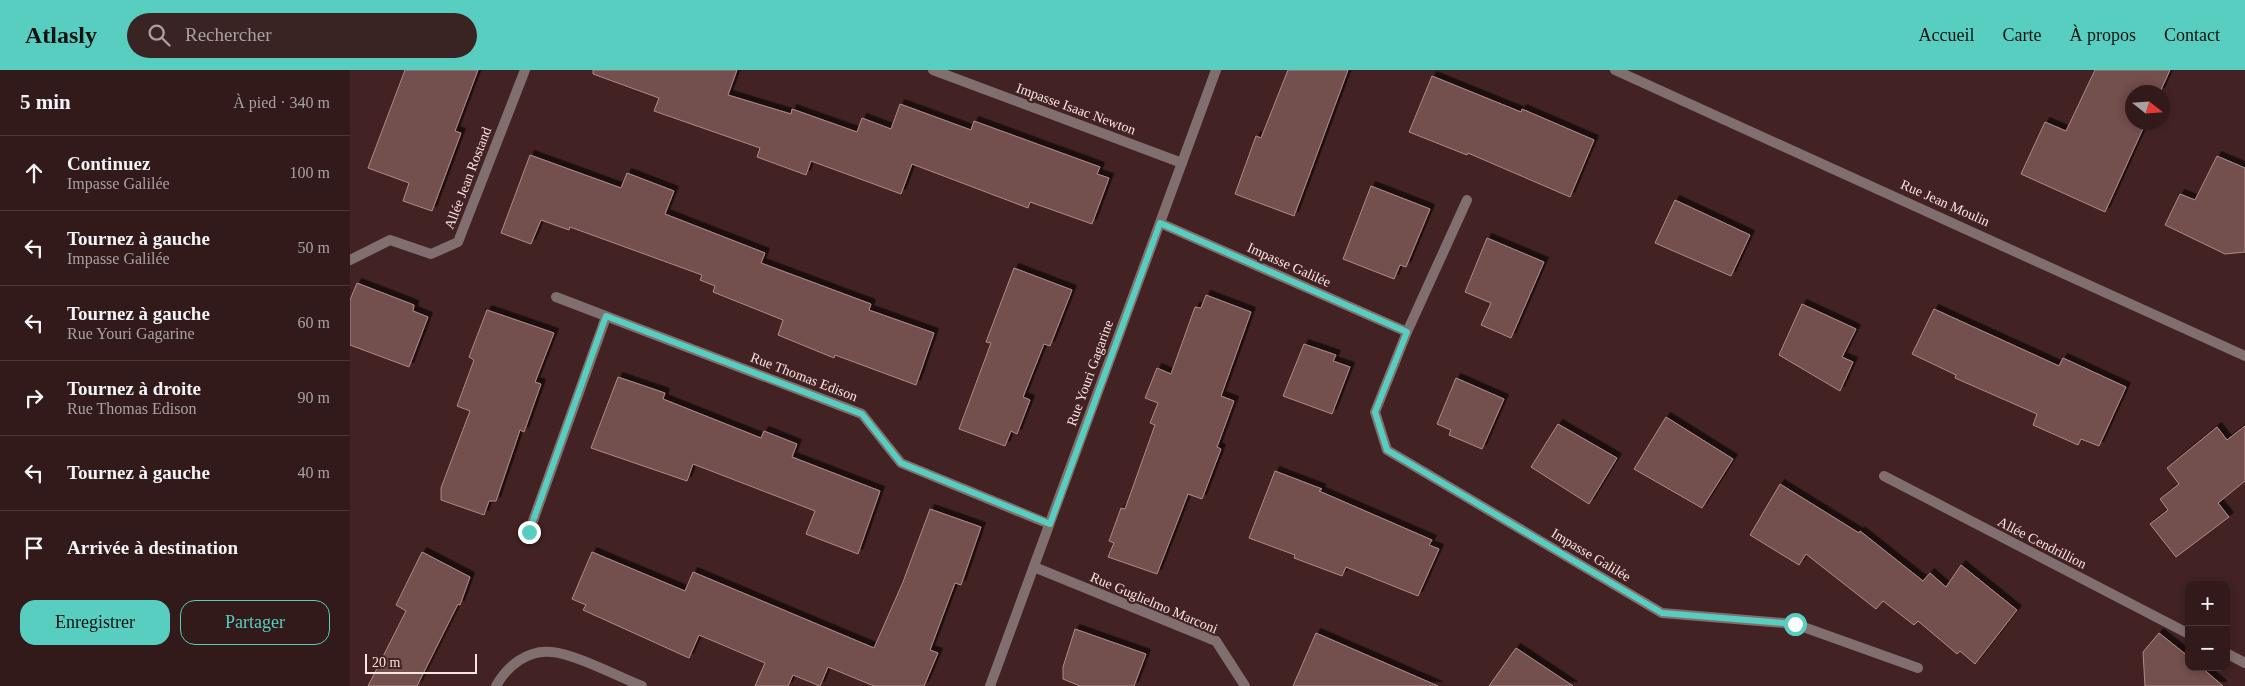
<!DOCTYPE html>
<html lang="fr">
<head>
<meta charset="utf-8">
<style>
	body { margin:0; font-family:"Times New Roman",serif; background:#3a2323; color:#f1f3f6 }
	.controls { position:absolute; right:15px; bottom:15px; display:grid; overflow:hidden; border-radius:10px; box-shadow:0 2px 8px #0003 }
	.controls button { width:45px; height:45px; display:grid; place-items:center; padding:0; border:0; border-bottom:1px solid #4d3839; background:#321a1a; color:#f1f3f6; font:25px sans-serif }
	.compass { position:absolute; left:1775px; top:15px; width:45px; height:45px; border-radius:50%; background:#321a1a; box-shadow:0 2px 8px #0003; rotate:107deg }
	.scale { position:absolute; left:15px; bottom:12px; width:112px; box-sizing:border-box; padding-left:5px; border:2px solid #fae4e3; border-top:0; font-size:14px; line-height:18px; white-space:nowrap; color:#fae4e3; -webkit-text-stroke:4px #422222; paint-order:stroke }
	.stop { position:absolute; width:15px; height:15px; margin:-11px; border:4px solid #58cec0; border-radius:50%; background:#fff }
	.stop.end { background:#58cec0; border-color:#fff; box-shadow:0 1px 5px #0008 }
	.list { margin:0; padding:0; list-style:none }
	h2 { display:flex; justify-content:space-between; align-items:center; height:65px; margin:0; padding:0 20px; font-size:21px }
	h2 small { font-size:16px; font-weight:400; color:#a8a1a2 }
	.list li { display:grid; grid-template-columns:32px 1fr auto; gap:15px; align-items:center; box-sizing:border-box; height:75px; padding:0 20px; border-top:1px solid #4d3839 }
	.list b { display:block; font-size:19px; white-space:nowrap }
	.list p { margin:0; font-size:16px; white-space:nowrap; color:#a8a1a2 }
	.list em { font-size:16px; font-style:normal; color:#a8a1a2 }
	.actions { display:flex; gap:10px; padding:15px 20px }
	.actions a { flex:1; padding:11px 0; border:1px solid #58cec0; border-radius:15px; text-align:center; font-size:18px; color:#58cec0 }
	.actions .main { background:#58cec0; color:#111 }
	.icon { flex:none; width:28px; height:28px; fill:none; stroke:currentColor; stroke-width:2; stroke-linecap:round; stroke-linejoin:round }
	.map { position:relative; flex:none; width:1895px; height:616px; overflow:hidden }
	header { display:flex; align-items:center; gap:30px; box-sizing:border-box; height:70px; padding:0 25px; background:#58cec0; color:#111 }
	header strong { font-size:24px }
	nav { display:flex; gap:28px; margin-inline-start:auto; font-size:18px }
	.search { width:350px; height:45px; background:#3a2323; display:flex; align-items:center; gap:12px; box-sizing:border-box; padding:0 18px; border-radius:28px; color:#a8a1a2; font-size:19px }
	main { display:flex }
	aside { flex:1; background:#321a1a }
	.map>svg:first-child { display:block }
</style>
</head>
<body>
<header>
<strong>Atlasly</strong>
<div class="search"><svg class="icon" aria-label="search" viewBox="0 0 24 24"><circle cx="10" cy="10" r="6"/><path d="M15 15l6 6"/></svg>Rechercher</div>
<nav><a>Accueil</a><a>Carte</a><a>À propos</a><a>Contact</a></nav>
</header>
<main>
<aside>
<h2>5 min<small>À pied · 340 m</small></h2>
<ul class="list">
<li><svg class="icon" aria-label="ahead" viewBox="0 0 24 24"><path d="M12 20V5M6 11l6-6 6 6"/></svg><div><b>Continuez</b><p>Impasse Galilée</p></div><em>100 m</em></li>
<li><svg class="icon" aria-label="left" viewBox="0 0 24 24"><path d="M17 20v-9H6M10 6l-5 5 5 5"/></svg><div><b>Tournez à gauche</b><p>Impasse Galilée</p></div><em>50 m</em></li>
<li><svg class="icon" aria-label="left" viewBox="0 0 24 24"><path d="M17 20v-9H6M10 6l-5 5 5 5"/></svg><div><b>Tournez à gauche</b><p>Rue Youri Gagarine</p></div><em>60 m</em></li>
<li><svg class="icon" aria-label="right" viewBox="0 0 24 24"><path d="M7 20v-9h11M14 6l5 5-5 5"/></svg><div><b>Tournez à droite</b><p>Rue Thomas Edison</p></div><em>90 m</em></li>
<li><svg class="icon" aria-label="left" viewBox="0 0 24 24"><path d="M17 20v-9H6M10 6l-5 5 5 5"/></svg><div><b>Tournez à gauche</b></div><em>40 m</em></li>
<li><svg class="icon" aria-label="arrive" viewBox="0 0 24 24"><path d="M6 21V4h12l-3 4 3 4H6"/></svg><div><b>Arrivée à destination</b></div></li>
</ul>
<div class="actions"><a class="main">Enregistrer</a><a>Partager</a></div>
</aside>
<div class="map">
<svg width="1895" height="616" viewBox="0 0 1895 616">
	<defs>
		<filter id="shadow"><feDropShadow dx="4.5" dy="-4.5" stdDeviation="0" flood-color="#0009"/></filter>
	</defs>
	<rect width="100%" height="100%" fill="#422222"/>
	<g fill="#734f4e" stroke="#b18988" filter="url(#shadow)">
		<path d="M55,0h73l-23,61 6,2 -29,78 -29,-10 6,-18 -41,-15z"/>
		<path d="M243,0h144l-9,25 63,19 1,-5 65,23 5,-14 29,11 9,-25 71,26 3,-9 126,46 -3,7 12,4 -17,46 -62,-22 -2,6 -116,-44 -11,30 -90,-33 -5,14 -49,-18 3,-9 -106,-37 5,-13 -66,-24z"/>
		<path d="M938,0h60l-54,146 -59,-22 21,-58 5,2z"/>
		<path d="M1745,0h75l-10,22h-28v30h14l-41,90 -84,-38 24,-52 21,9z"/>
		<path d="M1082,6l89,36 1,-3 72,31 -24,57 -102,-44 -1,2 -58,-23z"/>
		<path d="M180,85l91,33 6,-15 47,18 -9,23 100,39 -4,10 110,41 -2,6 65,23 -18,52 -81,-30 -1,3 -56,-23 5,-15 -70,-28 2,-6 -15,-6 2,-5 -132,-48 -1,3 -28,-10 -10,24 -30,-11z"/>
		<path d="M1867,86l28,12v84l-20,2 -60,-29 15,-31 15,6z"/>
		<path d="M1021,116l59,23 -24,58 -6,-2 -6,14 -51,-20z"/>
		<path d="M1325,130l75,35 -19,41 -76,-33z"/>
		<path d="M1137,168l57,24 -33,76 -30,-13 10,-22 -26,-11z"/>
		<path d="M664,198l58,22 -22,56 -6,-2 -21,53 7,3 -13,34 -6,-3 -6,15 -46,-17 32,-86 -5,-1z"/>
		<path d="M7,213l57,22 -1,6 15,6 -19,50 -59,-22v-45z"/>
		<path d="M856,225l45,17 -30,84 13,5 -17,46 4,2 -19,50 -14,-5 -31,80 -49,-17 6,-14 -5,-2 12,-33 4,1 30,-84 -5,-2 8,-20 -13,-5 12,-30 14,6 24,-67 6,1z"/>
		<path d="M1452,234l54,25 -14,28 11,5 -13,29 -61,-36z"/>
		<path d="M1584,239l125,57 4,-8 63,29 -27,59 -18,-7 -3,6 -45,-20 4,-11 -82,-36 1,-3 -44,-21z"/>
		<path d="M137,240l67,23 -19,49 6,2 -17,48 -4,-2 -24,71h-7l-5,14 -43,-15v-12l29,-77 -13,-5 17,-46 -5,-3z"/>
		<path d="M954,274l32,11 -3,6 17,6 -18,47 -49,-18z"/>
		<path d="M268,307l47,16 -2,6 98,39 3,-7 33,13 -5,13 88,34 -22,63 -52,-20 9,-23 -122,-47 -6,17 -96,-33z"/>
		<path d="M1106,308l48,21 -22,50 -33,-14 2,-5 -14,-6z"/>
		<path d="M1316,347l67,42 -31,49 -68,-39z"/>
		<path d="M1208,354l59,34 -28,46 -58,-37z"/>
		<path d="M1895,356v55l-27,22 11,14 -53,40 -26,-33 18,-14 -8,-11 19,-15 -12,-16 50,-41 10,13z"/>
		<path d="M925,401l47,18 -3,2 113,49 -3,5 10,4 -21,47 -72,-29 -4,9 -48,-18 1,-3 -46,-17z"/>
		<path d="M1430,414l79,49 1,-2 63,50 7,-8 16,14 15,-22 56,45 -42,54 -15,-13 -3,3 -39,-33 -4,4 -31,-24 -7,8 -70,-55 -7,11 -49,-30z"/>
		<path d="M580,439l51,18 -20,58 -6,-2 -25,67 8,3 -14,33h-50l-46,-19 -8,19 -27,-11 -5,11h-33l10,-23 -66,-28 -10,23 -106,-48 3,-5 -14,-6 20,-47 93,39 8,-19 181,76 29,-66z"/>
		<path d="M72,482l48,25 -10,28 -2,-1 -41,82h-49l38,-75 -10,-6z"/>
		<path d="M725,559l71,25 -12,32h-54l-17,-7v-12z"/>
		<path d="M966,563l122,53h-145z"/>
		<path d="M1809,563l30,24v10h12l22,19h-78l-2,-34z"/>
		<path d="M1166,578l57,38h-84z"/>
	</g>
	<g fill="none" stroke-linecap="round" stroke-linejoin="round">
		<g stroke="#806f6e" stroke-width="10">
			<path d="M0,190l40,-20 41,14 27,-12 67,-172"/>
			<path d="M179,462l77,-215"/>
			<path d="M1445,554l123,44"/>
		</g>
		<g stroke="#806f6e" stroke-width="10">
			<path d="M583,0l249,93"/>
			<path d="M1265,0l630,286"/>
			<path d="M810,153l247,109 -32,80 12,38 275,163 133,11"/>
			<path d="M206,227l306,117 39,49 148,61"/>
			<path d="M1057,262l60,-132"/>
			<path d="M1534,406l305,158"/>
			<path d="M684,497l182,74 29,45"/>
			<path d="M1876,583l19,10"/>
			<path d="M146,616c11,-20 32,-37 56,-34 23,2 67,25 90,34"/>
			<path d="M640,616l226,-616"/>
		</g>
	</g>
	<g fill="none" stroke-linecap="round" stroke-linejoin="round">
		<path stroke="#58cec0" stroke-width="6" d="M179,462l77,-216 256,98 39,49 149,61 110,-301 247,109 -32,80 12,38 275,163 133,11"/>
	</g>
	<g text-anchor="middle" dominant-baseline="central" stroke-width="4.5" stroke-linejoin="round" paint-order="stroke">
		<g font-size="14" fill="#fae4e3" stroke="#422222">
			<text transform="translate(726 39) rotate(20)">Impasse Isaac Newton</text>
			<text transform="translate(118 108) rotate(-69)">Allée Jean Rostand</text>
			<text transform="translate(1595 133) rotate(24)">Rue Jean Moulin</text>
			<text transform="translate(939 195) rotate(24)">Impasse Galilée</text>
			<text transform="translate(740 303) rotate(-70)">Rue Youri Gagarine</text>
			<text transform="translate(454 307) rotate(21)">Rue Thomas Edison</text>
			<text transform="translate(1692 473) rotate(27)">Allée Cendrillion</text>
			<text transform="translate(1241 485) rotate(31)">Impasse Galilée</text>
			<text transform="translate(804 533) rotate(23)">Rue Guglielmo Marconi</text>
		</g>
	</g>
</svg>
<div class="controls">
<button>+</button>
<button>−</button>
</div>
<svg class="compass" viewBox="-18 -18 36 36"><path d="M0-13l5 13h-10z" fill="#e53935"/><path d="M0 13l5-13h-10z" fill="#a8a1a2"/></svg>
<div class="scale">20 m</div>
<div class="stop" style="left:1445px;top:554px"></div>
<div class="stop end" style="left:179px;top:462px"></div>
</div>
</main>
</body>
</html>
